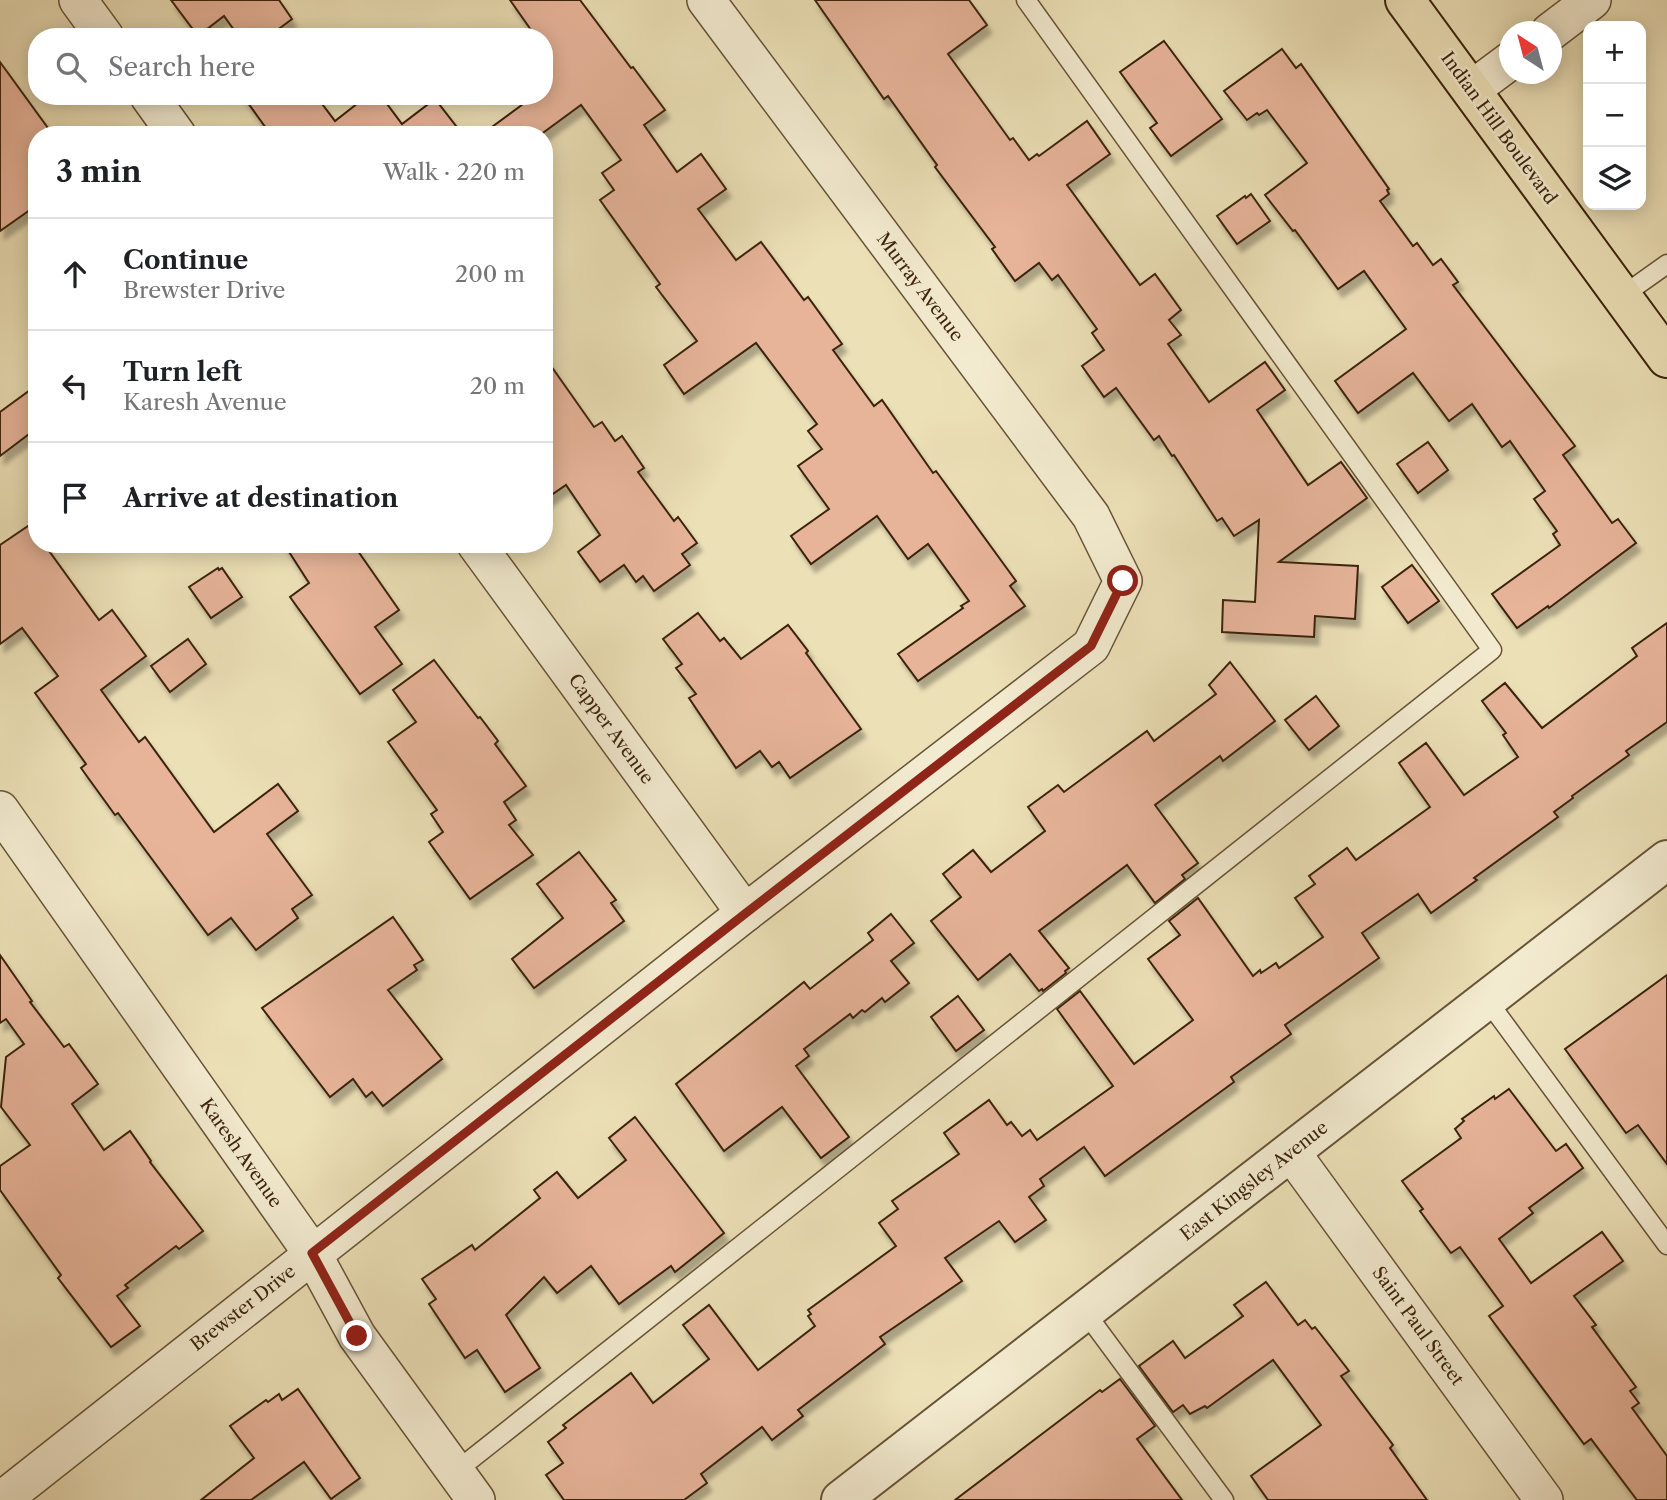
<!DOCTYPE html>
<html lang="en">
<head>
<meta charset="utf-8">
<style>
	body { margin:0; font-family:"Libre Caslon Text",serif; background:#f2f2f2; color:#202124 }
	.controls { position:absolute; right:21px; top:21px; display:grid; overflow:hidden; border-radius:14px; box-shadow:0 4px 18px #0003 }
	.controls button { width:63px; height:63px; display:grid; place-items:center; padding:0; border:0; border-bottom:2px solid #e0e0e0; background:#fff; color:#202124; font:35px sans-serif }
	.compass { position:absolute; left:1499px; top:21px; width:63px; height:63px; border-radius:50%; background:#fff; box-shadow:0 4px 18px #0003; rotate:324deg }
	.stop { position:absolute; width:21px; height:21px; margin:-16px; border:5px solid #8f2418; border-radius:50%; background:#fff }
	.stop.end { background:#8f2418; border-color:#fff; box-shadow:0 2px 7px #0008 }
	.list { margin:0; padding:0; list-style:none }
	h2 { display:flex; justify-content:space-between; align-items:center; height:91px; margin:0; padding:0 28px; font-size:30px }
	h2 small { font-size:23px; font-weight:400; color:#757577 }
	.list li { display:grid; grid-template-columns:46px 1fr auto; gap:21px; align-items:center; box-sizing:border-box; height:112px; padding:0 28px; border-top:2px solid #e0e0e0 }
	.list b { display:block; font-size:26px; white-space:nowrap }
	.list p { margin:0; font-size:23px; white-space:nowrap; color:#757577 }
	.list em { font-size:23px; font-style:normal; color:#757577 }
	.icon { flex:none; width:38px; height:38px; fill:none; stroke:currentColor; stroke-width:2; stroke-linecap:round; stroke-linejoin:round }
	.map { position:relative; flex:none; width:1667px; height:1500px; overflow:hidden }
	.search { position:absolute; background:#fff; box-shadow:0 4px 18px #0003; left:28px; top:28px; width:525px; height:77px; display:flex; align-items:center; gap:18px; box-sizing:border-box; padding:0 24px; border-radius:28px; color:#757577; font-size:26px }
	.panel { position:absolute; background:#fff; box-shadow:0 4px 18px #0003; left:28px; top:126px; width:525px; height:427px; border-radius:28px }
	.map>svg:first-child { display:block }
</style>
</head>
<body>
<div class="map">
<svg width="1667" height="1500" viewBox="0 0 1667 1500">
	<defs>
		<filter id="shadow"><feDropShadow dx="4.5" dy="8" stdDeviation="2" flood-color="#0004"/></filter>
	</defs>
	<rect width="100%" height="100%" fill="#ece0b7"/>
	<filter id="stains"><feTurbulence type="fractalNoise" baseFrequency=".00286" numOctaves="4"/><feColorMatrix values="0 0 0 0 .2 0 0 0 0 .09 0 0 0 0 .02 0 0 0 .5 -.17"/></filter>
	<radialGradient id="worn" r=".72"><stop offset=".6" stop-color="#630" stop-opacity="0"/><stop offset="1" stop-color="#630" stop-opacity=".3"/></radialGradient>
	<g fill="#e7b49a" stroke="#3b240b" stroke-width="2" filter="url(#shadow)">
		<path d="M171,0h108l13,19 -24,18h-29l-15,-21 -26,20z"/>
		<path d="M510,0h70l51,68 2,-1 32,43 -21,15 33,47 24,-18 25,35 -28,20 38,51 25,-18 43,58 4,-3 34,47 -9,6 41,56 8,-6 51,73 3,-2 80,110 -6,5 15,20 -107,75 -20,-27 65,-46 -2,-2 8,-5 -41,-57 -20,15 -31,-43 -66,48 -20,-28 38,-27 -31,-43 24,-17 -14,-18 9,-7 -61,-81 -72,51 -20,-29 33,-24 -41,-54 4,-3 -60,-84 14,-10 -12,-17 19,-13 -40,-55 -41,30h-59l53,-39h10v-59h-8z"/>
		<path d="M815,0h154l18,25 -39,29 62,86 3,-2 16,22 8,-6 2,2 48,-35 23,33 -43,31 73,100 15,-11 26,36 -12,10 12,15 -13,9 41,58 56,-40 20,28 -28,20 51,75 33,-23 26,36 -88,64 79,4 -3,53 -40,-3 -1,21 -92,-5 1,-32 32,2 4,-82 -25,16 -12,-18 -5,3 -43,-66 -2,1 -13,-20 -5,4 -38,-52 -12,9 -22,-31 22,-16 -12,-17 5,-4 -39,-54 -6,5 -13,-17 -24,18 -23,-32 3,-2 -60,-80 2,-2 -49,-69 -4,3z"/>
		<path d="M1164,41l58,78 -51,37 -21,-28 7,-5 -37,-51z"/>
		<path d="M1282,49l14,19 5,-4 88,125 -2,1 2,4 -9,7 33,45 4,-3 16,22 8,-6 17,23 -5,3 122,161 -12,9 49,68 6,-4 18,24 -87,65 -1,-2 -31,22 -25,-34 68,-49 -7,-11 4,-3 -23,-32 11,-8 -35,-50 -8,6 -30,-43 -23,17 -36,-48 -55,40 -23,-32 71,-52 -42,-58 -26,18 -43,-59 -2,1 -28,-36 42,-32 -40,-53 -8,5 -2,-2 -10,7 -23,-29z"/>
		<path d="M0,62l53,73h-16v70l-37,26z"/>
		<path d="M243,96h73l19,25 32,-25h14l21,28 33,-25 28,36h-192z"/>
		<path d="M1251,194l19,27 -33,23 -20,-28 28,-20 1,2z"/>
		<path d="M544,356l50,71 8,-5 13,19 7,-5 22,32 -6,4 36,49 4,-4 19,26 -15,11 8,11 -36,26 -11,-15 -7,6 -12,-17 -24,17 -22,-30 22,-17 -34,-50 -22,15z"/>
		<path d="M37,385v43l-37,28v-44z"/>
		<path d="M1428,442l20,28 -30,23 -21,-29z"/>
		<path d="M37,520v24h7l55,76 13,-10 34,46 -45,34 38,52 6,-5 69,95 64,-48 20,27 -31,23 45,61 -20,14 6,9 -42,32 -25,-32 -23,17 -90,-122 -3,2 -34,-47 5,-4 -51,-71 23,-17 -36,-48 -22,16v-99z"/>
		<path d="M284,544h69l46,66 -24,17 27,37 -42,30 -70,-97 19,-14z"/>
		<path d="M1412,565l27,36 -31,22 -26,-36z"/>
		<path d="M218,568l1,2 3,-2 20,29 -31,21 -22,-31z"/>
		<path d="M698,613l22,28 4,-3 17,21 47,-34 20,26 -2,2 55,76 -71,49 -11,-16 -7,5 -12,-16 -24,17 -47,-70 7,-4 -20,-26 6,-4 -19,-25z"/>
		<path d="M1667,623v99l-41,29 3,4 -57,41 1,2 -19,14 4,5 -84,61 3,2 -46,33 -13,-19 -56,39 17,25 -94,67 6,9 -60,43 3,5 -129,94 -21,-29 -44,32 4,7 -15,11 17,23 -31,22 -16,-21 -54,37 17,23 -82,56 5,7 -87,66 5,6 -31,24 -10,-13 -61,47 6,9 -23,17h-120l-18,-25 17,-12 -15,-21 18,-14 -3,-3 68,-52 22,30 56,-44 -26,-34 26,-20 49,65 57,-44 -7,-10 3,-2 -3,-4 88,-64 -17,-23 19,-14 -6,-8 67,-47 -15,-21 45,-33 18,25 4,-3 11,14 8,-6 7,10 76,-54 -56,-77 23,-18 54,73 59,-44 -45,-61 32,-24 -11,-14 29,-23 55,78 7,-6 1,3 15,-10 3,5 44,-31 -28,-39 20,-14 -6,-8 38,-28 9,12 74,-53 -31,-44 27,-20 38,52 54,-38 -15,-22 3,-2 -24,-32 23,-18 37,45 95,-72 -5,-8z"/>
		<path d="M188,639l18,25 -36,28 -19,-26z"/>
		<path d="M434,660l44,58 2,-1 18,24 -3,3 31,42 -22,16 12,18 -7,5 24,30 -63,44 -41,-57 14,-10 -12,-18 6,-4 -49,-68 28,-20 -23,-32z"/>
		<path d="M1230,662l45,59 -52,40 -3,-5 -65,49 43,58 -16,12 3,4 -30,24 -28,-38 -88,66 30,37 -4,3 1,2 -23,18 -1,-2 -3,2 -29,-37 -32,26 -47,-59 30,-24 -18,-23 30,-24 18,22 54,-41 -17,-24 30,-22 6,7 83,-61 7,10 62,-47 -7,-9z"/>
		<path d="M1316,696l23,30 -30,24 -24,-30z"/>
		<path d="M579,852l37,48 -5,3 13,18 -90,67 -22,-29 51,-41 -26,-34z"/>
		<path d="M891,914l23,29 -23,18 18,22 -24,19 -3,-4 -17,14 -3,-2 -9,8 -3,-4 -46,35 5,7 -13,10 53,71 -28,21 -39,-51 -58,44 -48,-67 128,-102 6,7 63,-49 -5,-7z"/>
		<path d="M393,917l30,43 -9,5 3,5 -29,20 54,69 -59,47 -11,-14 -6,5 -13,-18 -23,18 -68,-89z"/>
		<path d="M0,955l32,46 -2,1 34,45 5,-3 29,40 -26,20 32,46 26,-19 21,30 -1,1 53,69 -24,18 -3,-3 -51,39 3,3 -11,8 23,30 -29,21 -53,-69 3,-3 -61,-85v-24l30,-21 -29,-38 5,-50 18,-13 -18,-25 -6,4z"/>
		<path d="M1667,975v189l-29,-39 -12,8 -61,-84z"/>
		<path d="M958,996l26,34 -28,21 -25,-34z"/>
		<path d="M1509,1089l47,62 10,-7 17,24 -54,40 4,5 -34,26 32,44 71,-51 21,29 -49,35 22,29 -4,2 44,60 -6,4 9,12 -7,5 35,48v44h-30l-46,-61 -7,5 -95,-128 14,-10 -43,-59 -9,6 -31,-42 3,-2 -21,-28 59,-43 -6,-9 9,-8 -2,-2 32,-23 1,3z"/>
		<path d="M635,1117l89,116 -49,39 -4,-6 -52,38 -28,-38 -34,27 -13,-16 -38,38 34,53 -35,24 -28,-42 -12,8 -36,-54 7,-5 -14,-20 50,-34 3,5 65,-52 -6,-8 23,-18 21,26 48,-38 -17,-22z"/>
		<path d="M1266,1282l32,43 7,-5 7,9 3,-2 34,44 -8,5 52,69 -3,3 37,52h-159l-17,-24 70,-51 -48,-65 -66,48 -2,-2 -15,8 -7,-9 -10,7 -34,-46 34,-25 12,17 58,-42 -9,-11z"/>
		<path d="M1120,1379l35,47 -18,13 45,61h-227l145,-110 2,2z"/>
		<path d="M298,1389l62,89 -29,21 -27,-37 -53,38h-50l53,-42 -24,-32 36,-26 2,2 11,-8 3,6z"/>
	</g>
	<g fill="none" stroke-linecap="round" stroke-linejoin="round">
		<defs>
			<g id="service">
				<path d="M1622,296l45,-32"/>
				<path d="M1487,1000l180,245"/>
				<path d="M1085,1312l139,188"/>
				<path d="M455,1472l1037,-822 -466,-650"/>
			</g>
			<g id="minor">
				<path d="M78,0l27,37"/>
				<path d="M1550,32l42,-32"/>
				<path d="M1471,90l39,-29"/>
				<path d="M149,96l28,39"/>
				<path d="M476,544l269,369"/>
				<path d="M0,810l312,443 45,83 119,164"/>
				<path d="M1291,1152l253,348"/>
				<path d="M2,1500l743,-587 346,-267 32,-65 -32,-65 -385,-516"/>
			</g>
			<path id="tertiary" d="M841,1500l826,-640"/>
			<path id="primary" d="M1405,0l262,358"/>
		</defs>
		<use href="#service" stroke="#675336" stroke-width="21"/>
		<use href="#minor" stroke="#675336" stroke-width="40"/>
		<use href="#tertiary" stroke="#675336" stroke-width="42"/>
		<use href="#primary" stroke="#3b240b" stroke-width="42"/>
		<use href="#service" stroke="#f3ebd0" stroke-width="18"/>
		<use href="#minor" stroke="#f3ebd0" stroke-width="37"/>
		<use href="#tertiary" stroke="#f3ebd0" stroke-width="38"/>
		<use href="#primary" stroke="#ece0b7" stroke-width="38"/>
	</g>
	<g fill="none" stroke-linecap="round" stroke-linejoin="round">
		<path stroke="#8f2418" stroke-width="9" d="M357,1336l-45,-83 434,-340 345,-267 32,-65"/>
	</g>
	<g text-anchor="middle" dominant-baseline="central" stroke-width="5" stroke-linejoin="round" paint-order="stroke">
		<g font-size="18" fill="#3b240b" stroke="#f3ebd0">
			<text transform="translate(1499 128) rotate(54)">Indian Hill Boulevard</text>
			<text transform="translate(920 287) rotate(53)">Murray Avenue</text>
			<text transform="translate(611 729) rotate(54)">Capper Avenue</text>
			<text transform="translate(241 1153) rotate(55)">Karesh Avenue</text>
			<text transform="translate(1254 1181) rotate(-38)">East Kingsley Avenue</text>
			<text transform="translate(243 1308) rotate(-38)">Brewster Drive</text>
			<text transform="translate(1418 1326) rotate(54)">Saint Paul Street</text>
		</g>
	</g>
	<rect width="100%" height="100%" filter="url(#stains)"/>
	<rect width="100%" height="100%" fill="url(#worn)"/>
</svg>
<div class="controls">
<button>+</button>
<button>−</button>
<button><svg class="icon" aria-label="layers" viewBox="0 0 24 24"><path d="M12 4l9 5-9 5-9-5zM3 14l9 5 9-5"/></svg></button>
</div>
<svg class="compass" viewBox="-18 -18 36 36"><path d="M0-13l5 13h-10z" fill="#e53935"/><path d="M0 13l5-13h-10z" fill="#757577"/></svg>
<div class="stop" style="left:1123px;top:581px"></div>
<div class="stop end" style="left:357px;top:1336px"></div>
<div class="search"><svg class="icon" aria-label="search" viewBox="0 0 24 24"><circle cx="10" cy="10" r="6"/><path d="M15 15l6 6"/></svg>Search here</div>
<section class="panel">
<h2>3 min<small>Walk · 220 m</small></h2>
<ul class="list">
<li><svg class="icon" aria-label="ahead" viewBox="0 0 24 24"><path d="M12 20V5M6 11l6-6 6 6"/></svg><div><b>Continue</b><p>Brewster Drive</p></div><em>200 m</em></li>
<li><svg class="icon" aria-label="left" viewBox="0 0 24 24"><path d="M17 20v-9H6M10 6l-5 5 5 5"/></svg><div><b>Turn left</b><p>Karesh Avenue</p></div><em>20 m</em></li>
<li><svg class="icon" aria-label="arrive" viewBox="0 0 24 24"><path d="M6 21V4h12l-3 4 3 4H6"/></svg><div><b>Arrive at destination</b></div></li>
</ul>
</section>
</div>
</body>
</html>
